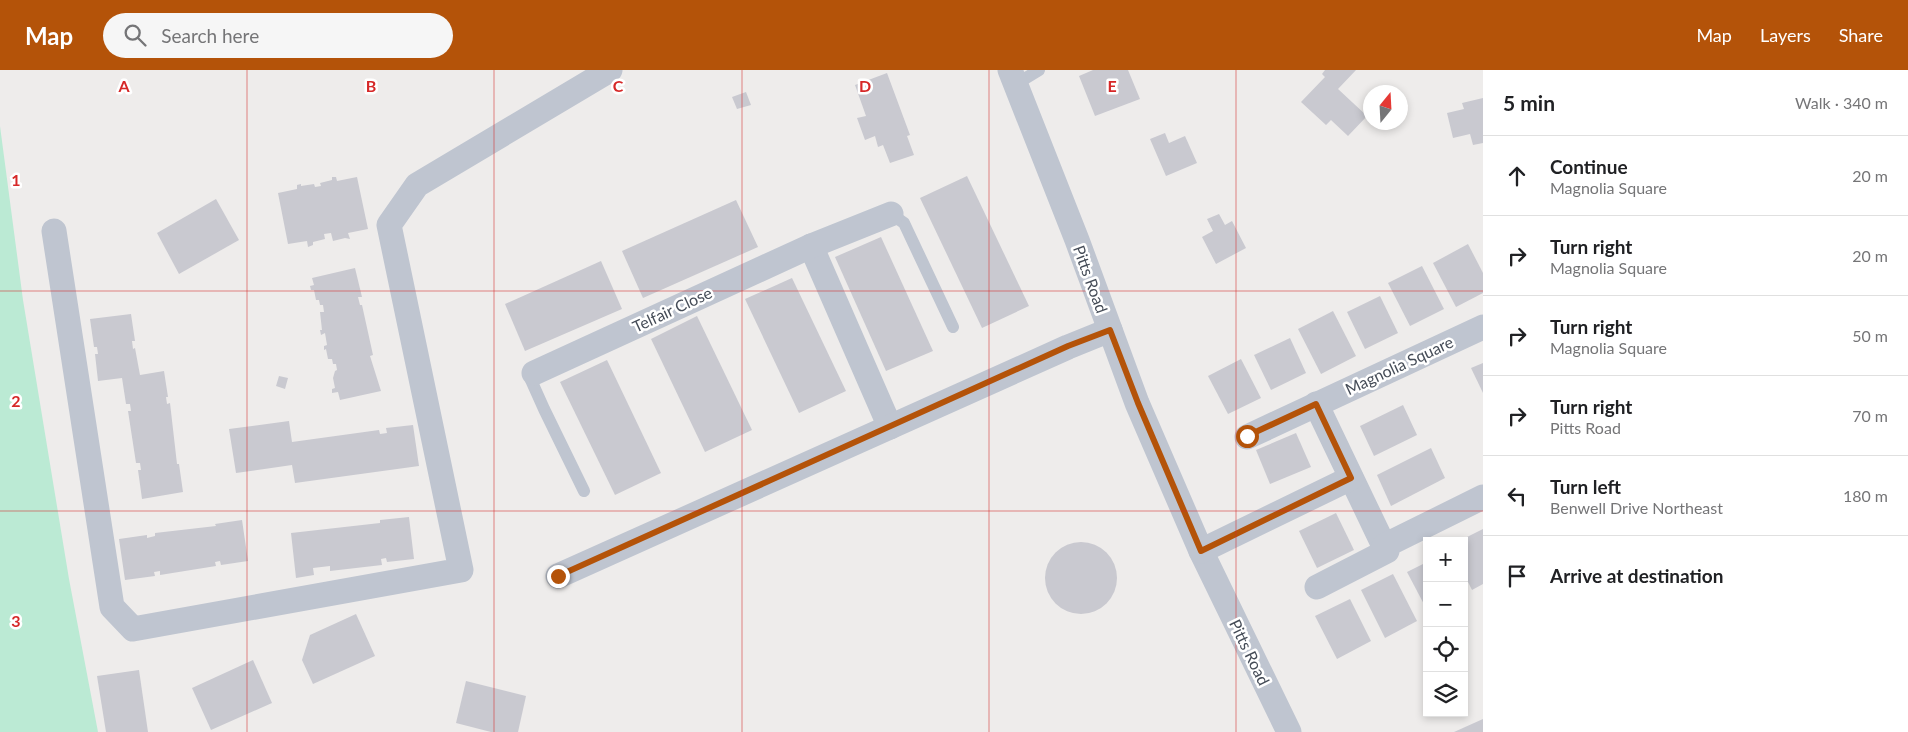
<!DOCTYPE html>
<html lang="en">
<head>
<meta charset="utf-8">
<style>
	body { margin:0; font-family:Lato,sans-serif; background:#f6f6f6; color:#202124 }
	.controls { position:absolute; right:15px; bottom:15px; display:grid; overflow:hidden; border-radius:0px; box-shadow:0 2px 8px #0003 }
	.controls button { width:45px; height:45px; display:grid; place-items:center; padding:0; border:0; border-bottom:1px solid #e0e0e0; background:#fff; color:#202124; font:25px sans-serif }
	.compass { position:absolute; left:1363px; top:15px; width:45px; height:45px; border-radius:50%; background:#fff; box-shadow:0 2px 8px #0003; rotate:18deg }
	.stop { position:absolute; width:15px; height:15px; margin:-11px; border:4px solid #b45309; border-radius:50%; background:#fff }
	.stop.end { background:#b45309; border-color:#fff; box-shadow:0 1px 5px #0008 }
	.list { margin:0; padding:0; list-style:none }
	h2 { display:flex; justify-content:space-between; align-items:center; height:65px; margin:0; padding:0 20px; font-size:21px }
	h2 small { font-size:16px; font-weight:400; color:#757577 }
	.list li { display:grid; grid-template-columns:32px 1fr auto; gap:15px; align-items:center; box-sizing:border-box; height:80px; padding:0 20px; border-top:1px solid #e0e0e0 }
	.list b { display:block; font-size:19px; white-space:nowrap }
	.list p { margin:0; font-size:16px; white-space:nowrap; color:#757577 }
	.list em { font-size:16px; font-style:normal; color:#757577 }
	.icon { flex:none; width:28px; height:28px; fill:none; stroke:currentColor; stroke-width:2; stroke-linecap:round; stroke-linejoin:round }
	.map { position:relative; flex:none; width:1483px; height:662px; overflow:hidden }
	header { display:flex; align-items:center; gap:30px; box-sizing:border-box; height:70px; padding:0 25px; background:#b45309; color:#fff }
	header strong { font-size:24px }
	nav { display:flex; gap:28px; margin-inline-start:auto; font-size:18px }
	.search { width:350px; height:45px; background:#f6f6f6; display:flex; align-items:center; gap:12px; box-sizing:border-box; padding:0 18px; border-radius:28px; color:#757577; font-size:19px }
	main { display:flex }
	aside { flex:1; background:#fff }
	.map>svg:first-child { display:block }
</style>
</head>
<body>
<header>
<strong>Map</strong>
<div class="search"><svg class="icon" aria-label="search" viewBox="0 0 24 24"><circle cx="10" cy="10" r="6"/><path d="M15 15l6 6"/></svg>Search here</div>
<nav><a>Map</a><a>Layers</a><a>Share</a></nav>
</header>
<main>
<div class="map">
<svg width="1483" height="662" viewBox="0 0 1483 662">
	<rect width="100%" height="100%" fill="#eeeceb"/>
	<path fill="#bbead4" d="M0,56l23,174 46,279 29,153h-98z"/>
	<g fill="#c9c9d0">
		<path d="M1093,0h35l12,29 -45,17 -16,-40z"/>
		<path d="M1325,0h31l-18,19 29,27 -19,20 -17,-16 -5,5 -25,-23 24,-25 -3,-3z"/>
		<path d="M887,3l23,62 -3,1 7,19 -24,8 -7,-18 -5,2 -3,-11 -10,4 -8,-22 9,-2 -11,-31z"/>
		<path d="M746,22l5,13 -14,4 -5,-12z"/>
		<path d="M1483,28v45l-10,2 -3,-11 -17,4 -6,-25 17,-4 -2,-6z"/>
		<path d="M1165,63l4,10 16,-7 12,27 -31,13 -16,-37z"/>
		<path d="M967,106l62,130 -47,22 -62,-130z"/>
		<path d="M332,107h4l1,4 20,-4 11,52 -20,4 2,6 -5,-1 -12,3 -2,-8 -7,1 1,5 -12,3v3l-5,2 -1,-6 -19,3 -10,-51 19,-4v-4l4,-1v2l13,-2 1,3 6,-1 -1,-3 12,-3z"/>
		<path d="M216,129l23,41 -60,34 -22,-41z"/>
		<path d="M736,130l22,47 -115,51 -21,-47z"/>
		<path d="M1219,144l6,11 7,-4 14,27 -30,16 -14,-27 11,-6 -6,-12z"/>
		<path d="M881,167l52,114 -47,20 -51,-114z"/>
		<path d="M1468,174l15,29v20l-27,14 -23,-44z"/>
		<path d="M601,191l21,48 -97,42 -20,-47z"/>
		<path d="M1422,196l22,43 -34,17 -22,-43z"/>
		<path d="M355,198l7,29h-4l2,8h2l11,50 -3,1 11,35 -41,9 -2,-8 -6,1v-4l3,-1 -2,-10 2,-7 2,-1 -1,-6h-3l-1,-5h-4l-2,-10 -2,1v-4l3,-1 -2,-12 -4,2 -1,-5h2l-2,-18h4l-1,-7h-3l-1,-5h-3l-2,-10h-3l-1,-4 4,-1 -2,-7z"/>
		<path d="M792,208l54,113 -47,22 -54,-114z"/>
		<path d="M1380,226l18,37 -33,16 -18,-37z"/>
		<path d="M1333,241l23,45 -35,18 -23,-45z"/>
		<path d="M131,244l4,27h-3l1,8 2,-1 5,27 24,-4 4,26h-2l1,7 3,-1 7,61h2l4,28 -41,7 -4,-29h3l-1,-7h-4l-8,-52h3l-1,-7h-4l-4,-26 -24,3 -3,-27h3l-1,-7h-3l-4,-28z"/>
		<path d="M697,246l55,114 -47,22 -54,-113z"/>
		<path d="M1290,268l16,35 -35,17 -17,-35z"/>
		<path d="M1241,289l20,39 -33,16 -20,-38z"/>
		<path d="M607,290l54,113 -46,22 -55,-113z"/>
		<path d="M1483,293v30l-12,-25z"/>
		<path d="M279,306l9,2 -3,11 -9,-3z"/>
		<path d="M1403,335l14,30 -43,21 -14,-30z"/>
		<path d="M289,351l3,21 87,-12 1,4 7,-1 -1,-5 27,-3 6,41 -124,17 -3,-18 -56,8 -7,-44z"/>
		<path d="M1296,363l15,34 -41,17 -14,-34z"/>
		<path d="M1431,378l14,30 -54,28 -14,-31z"/>
		<path d="M1336,443l18,37 -37,18 -18,-37z"/>
		<path d="M409,447l5,42 -27,3 -1,-4 -5,1 1,6 -52,6v-5l-17,2 1,7 -18,3 -5,-45 89,-10v-3z"/>
		<path d="M242,450l6,41 -27,4 -1,-4 -5,1 1,4 -56,9v-4l-6,1 1,4 -30,4 -6,-41 28,-4v3l8,-2v-3l61,-7 -1,-2z"/>
		<path d="M1483,459v55l-11,6 -8,-16v-33h-5z"/>
		<circle cx="1081" cy="508" r="36"/>
		<path d="M1427,492v48l-20,-38z"/>
		<path d="M1393,504l24,47 -32,17 -24,-48z"/>
		<path d="M1350,529l21,42 -34,18 -22,-43z"/>
		<path d="M356,544l19,42 -62,28 -11,-24 8,-25z"/>
		<path d="M253,590l19,43 -61,27 -19,-42z"/>
		<path d="M139,600l9,62h-42l-9,-56z"/>
		<path d="M466,611l60,15 -8,36h-27l-35,-9z"/>
		<path d="M1483,649v13h-29z"/>
	</g>
	<g fill="none" stroke-linecap="round" stroke-linejoin="round">
		<g stroke="#bfc5d0" stroke-width="12">
			<path d="M1016,14l23,-14"/>
			<path d="M891,144l13,9 49,104"/>
			<path d="M534,303l-3,7 13,29 40,82"/>
		</g>
		<g stroke="#bfc5d0" stroke-width="25">
			<path d="M1010,0l67,170 60,163 64,148 88,181"/>
			<path d="M54,161l58,376 21,22 328,-59 -72,-345 28,-40 193,-115"/>
			<path d="M811,176l79,181"/>
			<path d="M534,303l277,-127 80,-32"/>
			<path d="M1316,334l68,142"/>
			<path d="M1247,367l236,-110"/>
			<path d="M1201,481l150,-73"/>
			<path d="M558,506l510,-229 42,-17"/>
			<path d="M1317,517l70,-36 -3,-5 99,-49"/>
		</g>
	</g>
	<g fill="none" stroke-linecap="round" stroke-linejoin="round">
		<path stroke="#b45309" stroke-width="6" d="M558,506l510,-230 42,-16 28,73 63,148 150,-73 -35,-74 -69,32"/>
	</g>
	<path fill="none" stroke="#d62828" stroke-width="1" stroke-opacity="0.55" d="M247,0v662M494,0v662M742,0v662M989,0v662M1236,0v662M0,221h1483M0,441h1483"/>
	<g text-anchor="middle" dominant-baseline="central" stroke-width="5" stroke-linejoin="round" paint-order="stroke">
		<g font-size="16" fill="#454c57" stroke="#fff">
			<text transform="translate(1091 209) rotate(70)">Pitts Road</text>
			<text transform="translate(672 239) rotate(-25)">Telfair Close</text>
			<text transform="translate(1399 295) rotate(-25)">Magnolia Square</text>
			<text transform="translate(1250 582) rotate(64)">Pitts Road</text>
		</g>
	</g>
	<g font-size="16" text-anchor="middle" font-weight="bold" fill="#d62828" stroke="#fff" stroke-width="5" stroke-linejoin="round" paint-order="stroke">
		<text x="124" y="22">A</text>
		<text x="371" y="22">B</text>
		<text x="618" y="22">C</text>
		<text x="865" y="22">D</text>
		<text x="1112" y="22">E</text>
		<text x="16" y="116">1</text>
		<text x="16" y="337">2</text>
		<text x="16" y="557">3</text>
	</g>
</svg>
<div class="controls">
<button>+</button>
<button>−</button>
<button><svg class="icon" aria-label="locate" viewBox="0 0 24 24"><circle cx="12" cy="12" r="6"/><path d="M12 2v4M12 18v4M2 12h4M18 12h4"/></svg></button>
<button><svg class="icon" aria-label="layers" viewBox="0 0 24 24"><path d="M12 4l9 5-9 5-9-5zM3 14l9 5 9-5"/></svg></button>
</div>
<svg class="compass" viewBox="-18 -18 36 36"><path d="M0-13l5 13h-10z" fill="#e53935"/><path d="M0 13l5-13h-10z" fill="#757577"/></svg>
<div class="stop" style="left:1247px;top:366px"></div>
<div class="stop end" style="left:558px;top:506px"></div>
</div>
<aside>
<h2>5 min<small>Walk · 340 m</small></h2>
<ul class="list">
<li><svg class="icon" aria-label="ahead" viewBox="0 0 24 24"><path d="M12 20V5M6 11l6-6 6 6"/></svg><div><b>Continue</b><p>Magnolia Square</p></div><em>20 m</em></li>
<li><svg class="icon" aria-label="right" viewBox="0 0 24 24"><path d="M7 20v-9h11M14 6l5 5-5 5"/></svg><div><b>Turn right</b><p>Magnolia Square</p></div><em>20 m</em></li>
<li><svg class="icon" aria-label="right" viewBox="0 0 24 24"><path d="M7 20v-9h11M14 6l5 5-5 5"/></svg><div><b>Turn right</b><p>Magnolia Square</p></div><em>50 m</em></li>
<li><svg class="icon" aria-label="right" viewBox="0 0 24 24"><path d="M7 20v-9h11M14 6l5 5-5 5"/></svg><div><b>Turn right</b><p>Pitts Road</p></div><em>70 m</em></li>
<li><svg class="icon" aria-label="left" viewBox="0 0 24 24"><path d="M17 20v-9H6M10 6l-5 5 5 5"/></svg><div><b>Turn left</b><p>Benwell Drive Northeast</p></div><em>180 m</em></li>
<li><svg class="icon" aria-label="arrive" viewBox="0 0 24 24"><path d="M6 21V4h12l-3 4 3 4H6"/></svg><div><b>Arrive at destination</b></div></li>
</ul>
</aside>
</main>
</body>
</html>
